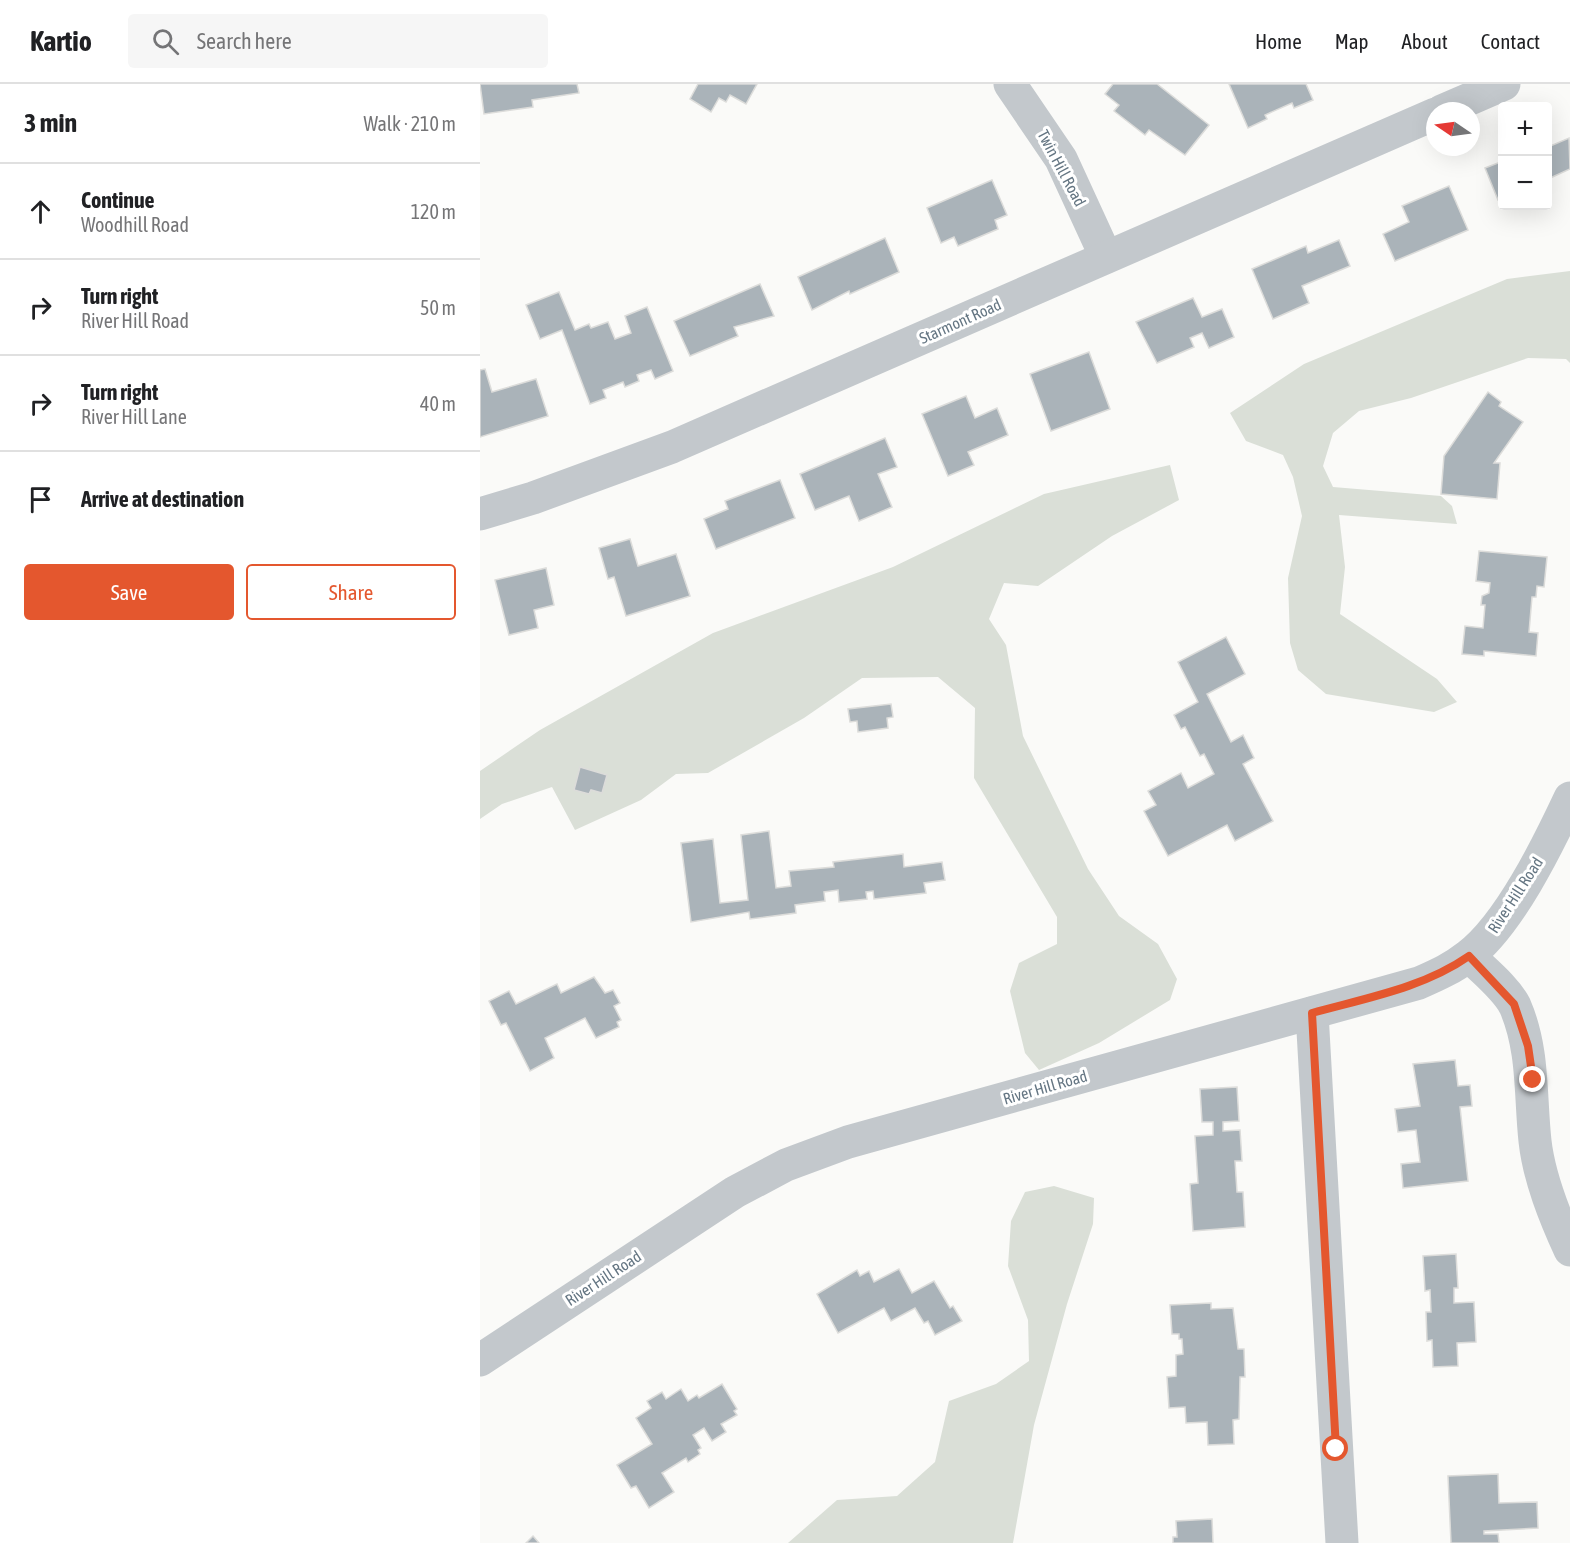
<!DOCTYPE html>
<html lang="en">
<head>
<meta charset="utf-8">
<style>
	body { margin:0; font-family:"Asap Condensed",sans-serif; background:#f6f6f6; color:#202124 }
	.controls { position:absolute; right:18px; top:18px; display:grid; overflow:hidden; border-radius:6px; box-shadow:0 6px 24px #0002 }
	.controls button { width:54px; height:54px; display:grid; place-items:center; padding:0; border:0; border-bottom:2px solid #e0e0e0; background:#fff; color:#202124; font:30px sans-serif }
	.compass { position:absolute; left:946px; top:18px; width:54px; height:54px; border-radius:50%; background:#fff; box-shadow:0 6px 24px #0002; rotate:283deg }
	.stop { position:absolute; width:18px; height:18px; margin:-14px; border:4px solid #e4572e; border-radius:50%; background:#fff }
	.stop.end { background:#e4572e; border-color:#fff; box-shadow:0 2px 6px #0008 }
	.list { margin:0; padding:0; list-style:none }
	h2 { display:flex; justify-content:space-between; align-items:center; height:78px; margin:0; padding:0 24px; font-size:26px }
	h2 small { font-size:20px; font-weight:400; color:#757577 }
	.list li { display:grid; grid-template-columns:39px 1fr auto; gap:18px; align-items:center; box-sizing:border-box; height:96px; padding:0 24px; border-top:2px solid #e0e0e0 }
	.list b { display:block; font-size:22px; white-space:nowrap }
	.list p { margin:0; font-size:20px; white-space:nowrap; color:#757577 }
	.list em { font-size:20px; font-style:normal; color:#757577 }
	.actions { display:flex; gap:12px; padding:18px 24px }
	.actions a { flex:1; padding:14px 0; border:2px solid #e4572e; border-radius:6px; text-align:center; font-size:21px; color:#e4572e }
	.actions .main { background:#e4572e; color:#fff }
	.icon { flex:none; width:33px; height:33px; fill:none; stroke:currentColor; stroke-width:2; stroke-linecap:round; stroke-linejoin:round }
	.map { position:relative; flex:none; width:1090px; height:1459px; overflow:hidden }
	header { display:flex; align-items:center; gap:36px; box-sizing:border-box; height:84px; padding:0 30px; background:#fff; border-bottom:2px solid #e0e0e0 }
	header strong { font-size:28px }
	nav { display:flex; gap:33px; margin-inline-start:auto; font-size:21px }
	.search { width:420px; height:54px; background:#f6f6f6; display:flex; align-items:center; gap:15px; box-sizing:border-box; padding:0 21px; border-radius:6px; color:#757577; font-size:22px }
	main { display:flex }
	aside { flex:1; background:#fff }
	.map>svg:first-child { display:block }
</style>
</head>
<body>
<header>
<strong>Kartio</strong>
<div class="search"><svg class="icon" aria-label="search" viewBox="0 0 24 24"><circle cx="10" cy="10" r="6"/><path d="M15 15l6 6"/></svg>Search here</div>
<nav><a>Home</a><a>Map</a><a>About</a><a>Contact</a></nav>
</header>
<main>
<aside>
<h2>3 min<small>Walk · 210 m</small></h2>
<ul class="list">
<li><svg class="icon" aria-label="ahead" viewBox="0 0 24 24"><path d="M12 20V5M6 11l6-6 6 6"/></svg><div><b>Continue</b><p>Woodhill Road</p></div><em>120 m</em></li>
<li><svg class="icon" aria-label="right" viewBox="0 0 24 24"><path d="M7 20v-9h11M14 6l5 5-5 5"/></svg><div><b>Turn right</b><p>River Hill Road</p></div><em>50 m</em></li>
<li><svg class="icon" aria-label="right" viewBox="0 0 24 24"><path d="M7 20v-9h11M14 6l5 5-5 5"/></svg><div><b>Turn right</b><p>River Hill Lane</p></div><em>40 m</em></li>
<li><svg class="icon" aria-label="arrive" viewBox="0 0 24 24"><path d="M6 21V4h12l-3 4 3 4H6"/></svg><div><b>Arrive at destination</b></div></li>
</ul>
<div class="actions"><a class="main">Save</a><a>Share</a></div>
</aside>
<div class="map">
<svg width="1090" height="1459" viewBox="0 0 1090 1459">
	<rect width="100%" height="100%" fill="#fafaf8"/>
	<g fill="#dadfd7">
		<path d="M1090,187v92l-4,-4 -38,-1 -117,40 -52,13 -26,22 -10,33 10,21 108,9 11,10 5,18 -118,-9 6,52 -5,47 97,65 20,23 -23,10 -108,-18 -28,-24 -8,-27 -2,-65 14,-62 -9,-39 -10,-22 -37,-14 -16,-28 74,-49 203,-85z"/>
		<path d="M690,381l9,35 -67,36 -74,50 -34,-3 -15,36 17,26 17,91 65,133 31,47 39,28 19,35 -7,21 -71,43 -60,27 -14,-17 -15,-62 9,-28 38,-19v-27l-83,-139 1,-70 -37,-31 -76,1 -58,40 -96,55 -32,1 -35,26 -66,30 -23,-43 -50,17 -22,15v-48l60,-41 173,-97 180,-66 151,-73z"/>
		<path d="M574,1102l40,12 -1,26 -26,80 -33,121 -21,118h-225l49,-43 60,-4 38,-34 14,-61 47,-17 33,-23 -1,-41 -20,-54 3,-45 14,-29z"/>
	</g>
	<g fill="#aab3b9" stroke="#dcdcda" stroke-width="1.5">
		<path d="M0,0h97l2,9 -47,7 1,7 -49,7z"/>
		<path d="M218,0h59l-11,20 -16,-9 -4,7 -7,-4 -8,14 -21,-13z"/>
		<path d="M633,0h44l52,41 -24,30 -36,-25 -4,5 -31,-24 5,-6 -14,-11z"/>
		<path d="M749,0h77l7,16 -19,8 -2,-5 -27,12 2,4 -19,9z"/>
		<path d="M1089,54l1,31 -22,10v-32z"/>
		<path d="M1023,77v37l-5,2 -13,-32z"/>
		<path d="M512,96l15,35 -12,5 3,9 -40,17 -4,-9 -13,6 -14,-35z"/>
		<path d="M969,102l19,44 -73,31 -12,-27 26,-12 -7,-16z"/>
		<path d="M405,154l14,34 -49,22 -1,-3 -37,19 -14,-33z"/>
		<path d="M859,156l11,26 -48,20 7,17 -36,16 -21,-50 54,-23 2,7z"/>
		<path d="M280,200l14,32 -40,11 4,9 -48,20 -16,-35z"/>
		<path d="M79,208l16,38 14,-6 2,4 17,-6 7,17 16,-6 -6,-17 22,-9 26,64 -18,8 -4,-9 -14,5 2,6 -14,6 -2,-5 -20,8 3,8 -16,6 -28,-74 -22,9 -14,-34z"/>
		<path d="M713,214l9,19 20,-8 12,28 -25,11 -7,-15 -12,5 4,9 -37,16 -21,-41z"/>
		<path d="M609,268l21,57 -59,22 -21,-57z"/>
		<path d="M5,285l7,23 44,-13 12,37 -68,21v-67z"/>
		<path d="M1008,308l13,10 -2,4 24,16 -29,41h6l-3,36 -56,-5 3,-38z"/>
		<path d="M486,312l9,22 22,-10 11,27 -40,17 6,13 -26,11 -26,-62z"/>
		<path d="M405,354l12,29 -19,7 14,33 -33,14 -10,-25 -34,14 -15,-36z"/>
		<path d="M300,396l15,38 -79,31 -12,-30 24,-10 -3,-8z"/>
		<path d="M150,455l8,27 38,-12 14,42 -64,20 -12,-39 -6,2 -9,-31z"/>
		<path d="M999,467l68,6 -3,30 -7,-1 -1,11h-4l-3,35 9,1 -2,23 -52,-5v5l-22,-2 3,-28 18,2 2,-23h-4l1,-9 7,-3 1,-10 -14,-2z"/>
		<path d="M66,484l8,37 -20,5 4,18 -29,7 -14,-55z"/>
		<path d="M746,553l19,37 -38,20 24,48 12,-7 11,23 -11,6 30,57 -38,20 -8,-16 -59,31 -24,-45 12,-6 -8,-14 33,-18 7,15 26,-14 -10,-20 -4,2 -15,-29 -4,2 -7,-14 24,-13 -20,-40z"/>
		<path d="M411,620l2,13 -6,1 1,10 -30,4 -1,-11 -7,1 -2,-13z"/>
		<path d="M100,683l27,8 -5,18 -11,-3 -2,4 -15,-4z"/>
		<path d="M289,747l7,57 15,-2 -2,-15 45,-4 -1,-5 70,-8 1,13 38,-5 3,18 -21,3 2,10 -52,6 -1,-8 -7,1 1,7 -28,3 -1,-12 -14,2 1,9 -30,4 1,8 -46,6 -1,-7 -58,10 -10,-79 32,-4 7,64 28,-3 -7,-65z"/>
		<path d="M114,893l11,16 8,-3 7,13 -6,3 7,14 -4,2 2,5 -23,11 -11,-20 -40,20 9,20 -24,13 -24,-48 -5,2 -12,-24 20,-10 7,13 41,-20 4,9z"/>
		<path d="M975,976l3,26 12,-1 2,21 -12,1 8,74 -65,7 -2,-24 19,-2 -4,-32 -18,2 -3,-23 25,-3 -7,-42z"/>
		<path d="M757,1003l2,34 -16,1v9l17,-1 2,31h-7l2,31h6l2,35 -52,4 -3,-47 8,-1 -3,-47 18,-1v-13h-11l-2,-33z"/>
		<path d="M976,1170l2,34h-4v15l20,-1 2,40 -19,1 1,23 -25,1 -1,-27 -5,1 -1,-29h5l-1,-22 -5,1 -2,-35z"/>
		<path d="M419,1185l13,24 22,-12 16,27 3,-2 9,15 -27,14 -7,-14 -4,2 -9,-15 -24,13 -7,-13 -46,25 -21,-39 40,-24 3,6 9,-5 5,11z"/>
		<path d="M731,1219v6l22,-1 5,41h6l1,28h-5l-1,42 -6,1 1,24 -26,1 -1,-23 -21,1 -1,-16 -16,1 -2,-31 9,-1v-21l7,-1 -1,-15h-3v-5h-7l-2,-29z"/>
		<path d="M242,1300l15,25 -3,2 3,4 -16,9 5,8 -14,9 -8,-13 -11,7 8,13 -3,2 2,4 -12,8 -2,-4 -24,15 12,19 -25,16 -13,-22 -5,2 -14,-23 35,-21 -16,-26 15,-10 -4,-7 15,-9 4,7 15,-10 7,12 9,-6 2,3z"/>
		<path d="M1018,1390l1,29 38,-1 1,26 -54,3v3h14l1,9h-48l-3,-67z"/>
		<path d="M732,1435l1,24h-40v-6h4l-1,-16z"/>
		<path d="M53,1452l6,7h-13z"/>
	</g>
	<g fill="none" stroke-linecap="round" stroke-linejoin="round">
		<g stroke="#c3c8cc" stroke-width="33">
			<path d="M530,0l51,75 45,98"/>
			<path d="M962,27l62,-27"/>
			<path d="M0,430l53,-16 139,-51 763,-333"/>
			<path d="M989,872c14,14 37,32 46,50 19,44 15,89 20,135 4,37 20,76 35,109"/>
			<path d="M832,929l30,530"/>
			<path d="M0,1276l255,-168 51,-27 62,-23 571,-159c18,-8 34,-15 49,-27 41,-31 80,-111 102,-158"/>
		</g>
	</g>
	<g fill="none" stroke-linecap="round" stroke-linejoin="round">
		<path stroke="#e4572e" stroke-width="8" d="M856,1365l-24,-436c54,-15 111,-25 157,-57l45,48 14,42 5,34"/>
	</g>
	<g text-anchor="middle" dominant-baseline="central" stroke-width="6" stroke-linejoin="round" paint-order="stroke">
		<g font-size="16" fill="#657683" stroke="#fff">
			<text transform="translate(582 84) rotate(62)">Twin Hill Road</text>
			<text transform="translate(480 237) rotate(-24)">Starmont Road</text>
			<text transform="translate(1035 811) rotate(-57)">River Hill Road</text>
			<text transform="translate(565 1003) rotate(-16)">River Hill Road</text>
			<text transform="translate(123 1194) rotate(-33)">River Hill Road</text>
		</g>
	</g>
</svg>
<div class="controls">
<button>+</button>
<button>−</button>
</div>
<svg class="compass" viewBox="-18 -18 36 36"><path d="M0-13l5 13h-10z" fill="#e53935"/><path d="M0 13l5-13h-10z" fill="#757577"/></svg>
<div class="stop" style="left:856px;top:1365px"></div>
<div class="stop end" style="left:1053px;top:996px"></div>
</div>
</main>
</body>
</html>
